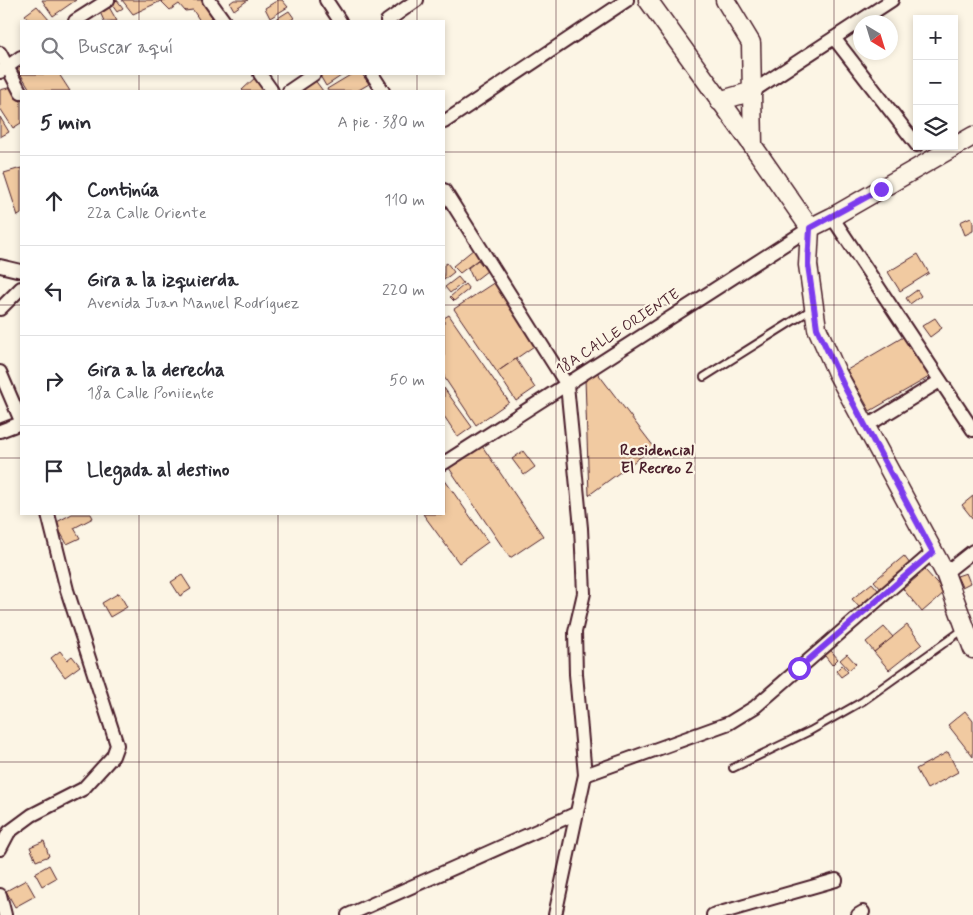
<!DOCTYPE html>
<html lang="es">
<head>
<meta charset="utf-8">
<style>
	body { margin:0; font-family:Mynerve,sans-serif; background:#f2f2f3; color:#2b2b33 }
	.controls { position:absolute; right:15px; top:15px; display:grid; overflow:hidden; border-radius:0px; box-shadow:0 2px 8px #0003 }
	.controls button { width:45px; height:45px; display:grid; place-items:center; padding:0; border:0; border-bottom:1px solid #e1e1e2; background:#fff; color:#2b2b33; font:25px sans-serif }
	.compass { position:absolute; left:853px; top:15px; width:45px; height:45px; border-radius:50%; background:#fff; box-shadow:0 2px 8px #0003; rotate:142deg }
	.stop { position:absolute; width:15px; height:15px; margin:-11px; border:4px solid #7c3aed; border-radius:50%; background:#fff }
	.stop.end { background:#7c3aed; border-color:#fff; box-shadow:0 1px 5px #0008 }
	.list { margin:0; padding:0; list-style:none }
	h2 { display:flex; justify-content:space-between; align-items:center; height:65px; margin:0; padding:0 20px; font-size:21px }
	h2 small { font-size:16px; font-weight:400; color:#7c7c81 }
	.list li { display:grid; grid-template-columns:32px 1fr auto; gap:15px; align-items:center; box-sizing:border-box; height:90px; padding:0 20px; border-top:1px solid #e1e1e2 }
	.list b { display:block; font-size:19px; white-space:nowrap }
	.list p { margin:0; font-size:16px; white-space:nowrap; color:#7c7c81 }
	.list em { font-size:16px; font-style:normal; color:#7c7c81 }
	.icon { flex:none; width:28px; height:28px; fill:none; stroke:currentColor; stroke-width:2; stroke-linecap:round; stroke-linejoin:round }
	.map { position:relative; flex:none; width:973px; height:915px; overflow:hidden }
	.search { position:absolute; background:#fff; box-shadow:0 2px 8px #0003; left:20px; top:20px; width:425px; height:55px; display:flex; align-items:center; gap:12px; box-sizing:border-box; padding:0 18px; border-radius:0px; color:#7c7c81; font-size:19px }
	.panel { position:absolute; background:#fff; box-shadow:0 2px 8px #0003; left:20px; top:90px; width:425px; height:425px; border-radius:0px }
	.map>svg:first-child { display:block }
</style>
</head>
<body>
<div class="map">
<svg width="973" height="915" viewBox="0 0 973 915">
	<rect width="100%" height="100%" fill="#fcf5e5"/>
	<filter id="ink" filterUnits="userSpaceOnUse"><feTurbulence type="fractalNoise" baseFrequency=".02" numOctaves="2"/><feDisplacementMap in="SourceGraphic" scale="10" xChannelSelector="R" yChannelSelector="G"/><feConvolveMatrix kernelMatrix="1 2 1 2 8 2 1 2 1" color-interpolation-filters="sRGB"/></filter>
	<g filter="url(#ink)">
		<g fill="#f1caa1" stroke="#4a1f2b">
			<path d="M42,0h34l-23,16z"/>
			<path d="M117,0l6,8 -6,4 -5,-7z"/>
			<path d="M122,0h81l12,16 -9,5h-6l-7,-11 -8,1 -6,-7 -9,6 -9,-9 -28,13z"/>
			<path d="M234,0h14l-14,10 -4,-7z"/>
			<path d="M278,0h4l6,7 -18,11 -5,-10z"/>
			<path d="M37,6l13,15h-20l-5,-6z"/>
			<path d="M109,7l8,14h-13l-4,-9z"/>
			<path d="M289,11l5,7 -5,3h-16z"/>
			<path d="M21,61v13h38l11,17h-39l-16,-26z"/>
			<path d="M319,74h25l-18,12z"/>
			<path d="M352,74h10l7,10 -12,7h-29l-1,-2z"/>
			<path d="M257,76l7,11 -5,4h-16l-1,-1z"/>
			<path d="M314,79l9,12h-27z"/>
			<path d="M12,87l9,14v22l-8,5 -13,-20v-18z"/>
			<path d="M0,117l9,15 -9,5z"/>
			<path d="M21,168v46l-3,2 -14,-43z"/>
			<path d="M971,217l2,4v10l-8,4 -5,-13z"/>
			<path d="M474,249l6,9 -20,15 -7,-7z"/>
			<path d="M918,254l11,19 -29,18 -12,-19z"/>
			<path d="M478,260l9,11 -13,10 -6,-13z"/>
			<path d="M447,263l7,9 -10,8v-15z"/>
			<path d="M458,277l5,6 -13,10 -5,-6z"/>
			<path d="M495,282l42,62 -40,28 -43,-63z"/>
			<path d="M465,284l4,5 -15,12 -4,-4z"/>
			<path d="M917,290l4,6 -11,8 -4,-6z"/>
			<path d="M449,315l60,87 -33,23 -32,-48v-59z"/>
			<path d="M935,318l7,10 -12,9 -8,-11z"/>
			<path d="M905,336l24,41 -59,34 -23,-41z"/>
			<path d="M516,359l19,29 -19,13 -19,-29z"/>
			<path d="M596,371l58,76 -65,48 -4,-116z"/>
			<path d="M444,388l28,39 -14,10 -14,-21z"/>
			<path d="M480,443l63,93 -33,22 -63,-93z"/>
			<path d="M523,451l12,16 -11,8 -12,-16z"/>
			<path d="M444,479l44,63 -29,21 -36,-49h21z"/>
			<path d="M973,496v23l-11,-14z"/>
			<path d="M72,514h19l2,4 -19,10 6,10 -13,6 -12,-21z"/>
			<path d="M904,556l6,8 -29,25 -7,-8z"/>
			<path d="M925,570l20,22 -23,20 -19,-23z"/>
			<path d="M966,573l4,10 -8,4 -5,-11z"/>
			<path d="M182,575l9,14 -11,7 -9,-14z"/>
			<path d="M872,583l7,8 -20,16 -7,-8z"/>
			<path d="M119,593l8,14 -17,10 -8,-14z"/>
			<path d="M907,625l15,19 -33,26 -15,-18z"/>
			<path d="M884,627l9,10 -19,15 -8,-10z"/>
			<path d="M828,647l10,12 -6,6 -10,-13z"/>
			<path d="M60,651l7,9 5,-4 8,10 -15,11 -14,-19z"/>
			<path d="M847,654l9,10 -7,6 -9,-10z"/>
			<path d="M842,665l6,7 -7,5 -5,-6z"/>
			<path d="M965,711l8,10v36l-25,-32z"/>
			<path d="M948,752l10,20 -31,17 -11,-20z"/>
			<path d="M44,841l5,15 -13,5 -6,-14z"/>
			<path d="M49,865l7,13 -14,8 -7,-13z"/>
			<path d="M26,880l9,16 -20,11 -9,-16z"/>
		</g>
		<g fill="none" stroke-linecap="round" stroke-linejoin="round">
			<defs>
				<g id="lane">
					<path d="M704,377l108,-68"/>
					<path d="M733,768l77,-37 53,-30 101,-72"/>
				</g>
				<g id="street">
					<path d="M209,0l15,21"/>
					<path d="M326,0l14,21"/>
					<path d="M75,21l33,-21"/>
					<path d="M387,21l30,-21"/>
					<path d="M834,38l83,107"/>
					<path d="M0,53l21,40"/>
					<path d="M0,72l21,-15"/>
					<path d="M260,74l12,17"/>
					<path d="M372,74l11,17"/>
					<path d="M289,91l25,-17"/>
					<path d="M753,91l139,-91"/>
					<path d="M444,122l183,-122"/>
					<path d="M444,190l123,195 14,143 3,65 -9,39 1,42 9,101 -30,140"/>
					<path d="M832,217l141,213"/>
					<path d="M0,266l21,5"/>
					<path d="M0,309l21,-21"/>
					<path d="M0,372l21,49"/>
					<path d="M865,427l75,-46"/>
					<path d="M0,431l21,-8"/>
					<path d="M444,463l366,-235"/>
					<path d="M945,573l28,-22"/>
					<path d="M585,775l144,-52 26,-16 178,-155"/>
					<path d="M0,849l9,-17 23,-17 51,-26 30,-33 4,-11 -50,-155 -19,-76"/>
					<path d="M0,895l5,20"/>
					<path d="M348,915l229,-102"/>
					<path d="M713,915l123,-35"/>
					<path d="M858,915l5,-3"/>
				</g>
				<g id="secondary">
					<path d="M648,0l105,146 57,82 -2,37 9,63 20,45 108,200 28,76"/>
					<path d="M725,0l26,43 2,103"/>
					<path d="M719,101l34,-10"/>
					<path d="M810,228l22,-11 141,-81"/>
				</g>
			</defs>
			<use href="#lane" stroke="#4a1f2b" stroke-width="10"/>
			<use href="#street" stroke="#4a1f2b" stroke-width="16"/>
			<use href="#secondary" stroke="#4a1f2b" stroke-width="21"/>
			<use href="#lane" stroke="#fcf5e5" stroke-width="6"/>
			<use href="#street" stroke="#fcf5e5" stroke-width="12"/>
			<use href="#secondary" stroke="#fcf5e5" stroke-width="18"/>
		</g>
	</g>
	<g fill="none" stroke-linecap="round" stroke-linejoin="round" filter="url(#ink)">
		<path stroke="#7c3aed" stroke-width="6" d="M799,668l134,-116 -89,-166 -27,-58 -9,-63 2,-37 71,-39"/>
	</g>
	<path fill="none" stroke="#4a1f2b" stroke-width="1" stroke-opacity="0.55" d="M139,0v21M278,0v21M417,0v21M556,0v915M695,0v915M834,0v915M139,74v17M278,74v17M417,74v17M0,152h21M444,152h529M0,305h21M444,305h529M0,458h21M444,458h529M139,514v401M278,514v401M417,514v401M0,610h973M0,762h973"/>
	<g text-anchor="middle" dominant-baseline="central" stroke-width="4.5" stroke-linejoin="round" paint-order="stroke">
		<g font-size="15" fill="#4a1f2b" stroke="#fcf5e5">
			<text transform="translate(618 332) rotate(-33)">18A CALLE ORIENTE</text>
		</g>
		<g font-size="16" font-weight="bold" fill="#4a1f2b" stroke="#fcf5e5">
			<text x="657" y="450">Residencial<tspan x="657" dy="18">El Recreo 2</tspan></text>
		</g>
	</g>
</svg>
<div class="controls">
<button>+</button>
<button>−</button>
<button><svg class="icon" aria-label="layers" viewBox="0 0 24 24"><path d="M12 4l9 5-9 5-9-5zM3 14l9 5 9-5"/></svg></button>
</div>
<svg class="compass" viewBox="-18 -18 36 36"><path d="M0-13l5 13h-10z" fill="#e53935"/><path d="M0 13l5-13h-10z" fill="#7c7c81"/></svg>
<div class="stop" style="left:799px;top:668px"></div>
<div class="stop end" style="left:881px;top:189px"></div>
<div class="search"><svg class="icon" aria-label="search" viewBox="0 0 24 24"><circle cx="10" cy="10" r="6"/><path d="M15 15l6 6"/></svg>Buscar aquí</div>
<section class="panel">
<h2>5 min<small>A pie · 380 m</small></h2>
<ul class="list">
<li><svg class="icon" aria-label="ahead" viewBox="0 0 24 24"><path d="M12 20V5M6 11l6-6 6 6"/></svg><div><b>Continúa</b><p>22a Calle Oriente</p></div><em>110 m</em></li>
<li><svg class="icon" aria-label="left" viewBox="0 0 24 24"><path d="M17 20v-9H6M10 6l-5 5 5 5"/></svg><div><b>Gira a la izquierda</b><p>Avenida Juan Manuel Rodríguez</p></div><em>220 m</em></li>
<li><svg class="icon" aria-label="right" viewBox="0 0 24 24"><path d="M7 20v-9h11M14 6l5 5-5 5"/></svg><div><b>Gira a la derecha</b><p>18a Calle Poniiente</p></div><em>50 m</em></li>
<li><svg class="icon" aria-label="arrive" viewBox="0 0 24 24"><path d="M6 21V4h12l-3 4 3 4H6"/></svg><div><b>Llegada al destino</b></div></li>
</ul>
</section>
</div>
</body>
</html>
